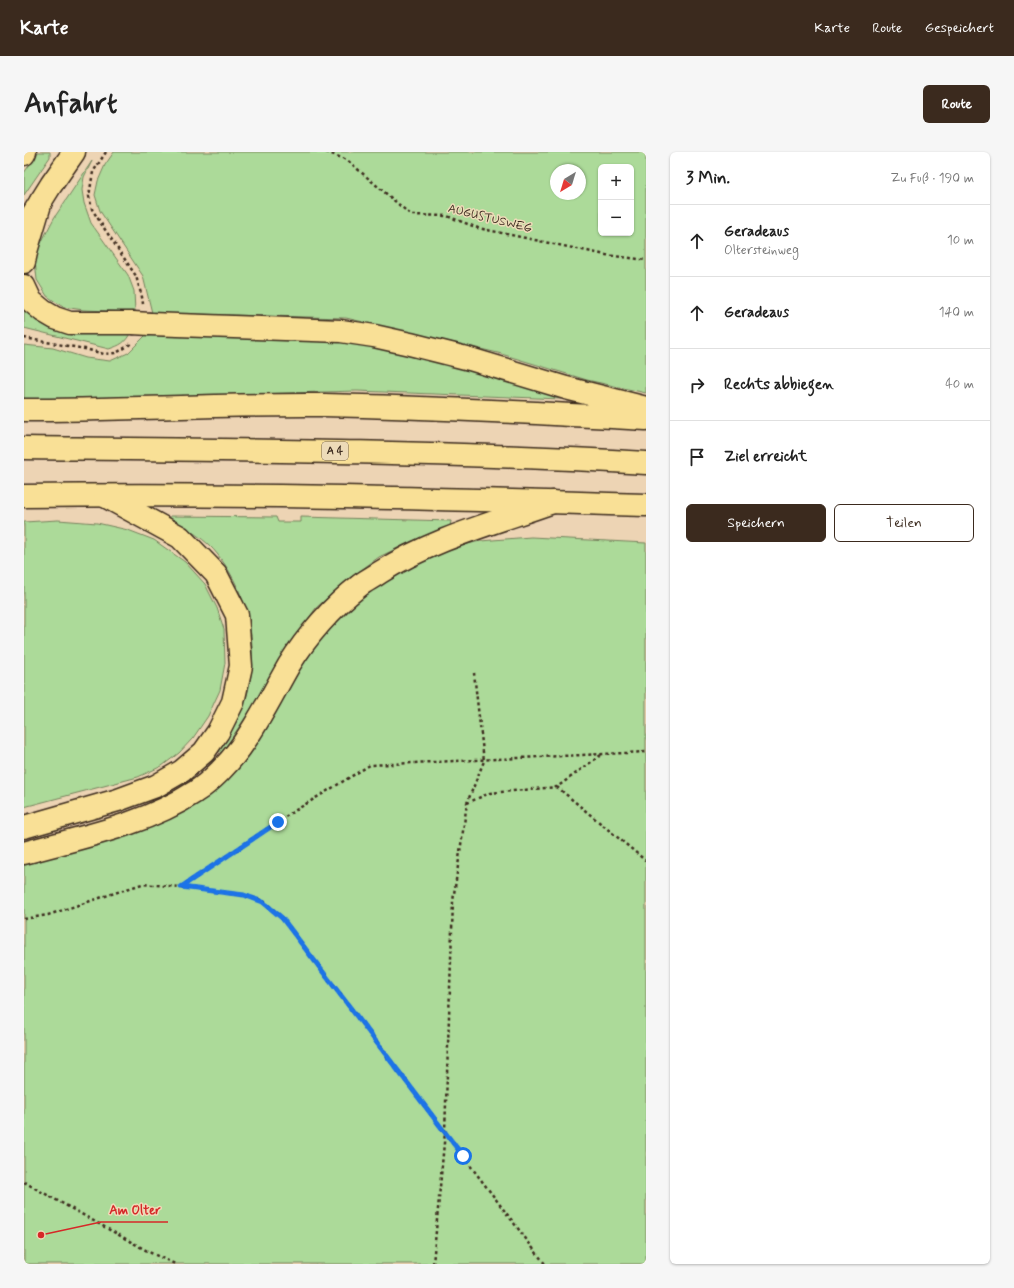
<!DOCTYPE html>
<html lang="de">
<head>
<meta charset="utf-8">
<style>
	body { margin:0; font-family:Mynerve,sans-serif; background:#f6f6f6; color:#222 }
	.controls { position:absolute; right:12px; top:12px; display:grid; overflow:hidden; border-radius:6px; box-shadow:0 1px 3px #0004 }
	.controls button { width:36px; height:36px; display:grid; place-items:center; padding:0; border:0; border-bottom:1px solid #e0e0e0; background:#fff; color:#222; font:20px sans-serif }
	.compass { position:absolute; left:526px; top:12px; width:36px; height:36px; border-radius:50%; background:#fff; box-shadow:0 1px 3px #0004; rotate:218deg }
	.stop { position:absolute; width:12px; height:12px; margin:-9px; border:3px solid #1a73e8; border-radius:50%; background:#fff }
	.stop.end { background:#1a73e8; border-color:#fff; box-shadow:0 1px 4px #0008 }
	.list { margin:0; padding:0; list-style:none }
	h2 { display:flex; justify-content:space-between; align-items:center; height:52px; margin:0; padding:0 16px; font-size:17px }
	h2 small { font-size:13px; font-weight:400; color:#767676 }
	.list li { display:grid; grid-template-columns:26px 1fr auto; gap:12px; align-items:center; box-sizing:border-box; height:72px; padding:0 16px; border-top:1px solid #e0e0e0 }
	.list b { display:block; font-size:15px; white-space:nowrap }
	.list p { margin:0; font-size:13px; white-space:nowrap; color:#767676 }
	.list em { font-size:13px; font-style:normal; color:#767676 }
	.actions { display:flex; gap:8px; padding:12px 16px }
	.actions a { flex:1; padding:9px 0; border:1px solid #3b2a1e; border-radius:6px; text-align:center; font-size:14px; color:#3b2a1e }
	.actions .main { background:#3b2a1e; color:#fff }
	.icon { flex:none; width:22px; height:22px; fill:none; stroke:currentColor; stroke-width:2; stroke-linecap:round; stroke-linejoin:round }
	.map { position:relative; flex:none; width:622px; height:1112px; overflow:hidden; border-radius:6px }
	header { display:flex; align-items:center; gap:24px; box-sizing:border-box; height:56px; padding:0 20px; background:#3b2a1e; color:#fff }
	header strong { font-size:19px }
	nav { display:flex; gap:22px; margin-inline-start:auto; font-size:14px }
	.intro { display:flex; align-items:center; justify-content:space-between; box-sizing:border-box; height:96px; padding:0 24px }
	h1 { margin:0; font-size:28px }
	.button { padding:10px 18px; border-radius:6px; background:#3b2a1e; color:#fff; font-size:14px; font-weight:700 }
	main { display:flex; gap:24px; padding:0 24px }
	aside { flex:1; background:#fff; border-radius:6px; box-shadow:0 1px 3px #0004 }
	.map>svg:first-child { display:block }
</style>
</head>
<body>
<header>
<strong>Karte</strong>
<nav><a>Karte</a><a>Route</a><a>Gespeichert</a></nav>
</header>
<div class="intro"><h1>Anfahrt</h1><a class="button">Route</a></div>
<main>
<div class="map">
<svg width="622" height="1112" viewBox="0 0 622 1112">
	<rect width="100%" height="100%" fill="#edd4b4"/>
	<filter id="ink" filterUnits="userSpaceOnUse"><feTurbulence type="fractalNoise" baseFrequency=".025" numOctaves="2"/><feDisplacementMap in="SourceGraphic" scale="8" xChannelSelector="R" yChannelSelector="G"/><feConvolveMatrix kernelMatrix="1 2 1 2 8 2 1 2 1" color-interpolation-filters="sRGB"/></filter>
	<g filter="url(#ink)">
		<g fill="#acda99" stroke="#74825c" fill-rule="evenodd">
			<path d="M14,0h12v5l-26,38v-22z"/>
			<path d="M90,0h532v241l-59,-13 -89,-27 -152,-35 -194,-5 -9,-37 -43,-65 -5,-16 3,-14 7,-16zM577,15h30v66h-30zM532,18h24v24h-24z"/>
			<path d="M68,9l-8,16 -2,13 2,13 7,20 37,52 6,16 1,21 -51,-2 -21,-3 -16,-11 -10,-16 -2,-19 1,-8 5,-10 13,-25z"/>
			<path d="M0,150l107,30c-6,11 -10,13 -22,17l-85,-21z"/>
			<path d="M125,180l118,3 119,10 173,48 2,6 -204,-8 -299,9 -34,-1v-54l29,3 33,10 24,3 18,-8z"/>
			<path d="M146,364l106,1 2,5h23v-5l150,4 -1,6 -38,14 -33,16 -29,21 -34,30 -32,45 -31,53 -32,48 -2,-4c9,-15 20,-31 26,-48 16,-49 5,-106 -27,-147 -12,-16 -30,-26 -48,-36z"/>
			<path d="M34,368l39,3 31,7 26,10 31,22 20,22 12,24 7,21 1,34 -5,27 -12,26 -15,22 -14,15 -17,13 -24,11 -114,30v-285z"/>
			<path d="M507,385l115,6v721h-622v-401l136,-40 28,-13 26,-20 42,-47 47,-78 17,-26 38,-41 23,-16 66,-33 33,-8z"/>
		</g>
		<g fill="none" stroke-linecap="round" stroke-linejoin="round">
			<defs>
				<g id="major">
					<path d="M0,2l1,-2"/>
					<path d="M7,65l20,-32 23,-33"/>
				</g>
				<g id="highway">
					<path d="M0,110l3,-14 14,-47"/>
					<path d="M0,134l7,15 12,10 12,7 15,5h63"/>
					<path d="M126,172l191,7 33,5 36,8 60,15 96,29 80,20"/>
					<path d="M0,258c100,0 200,-6 300,-5 108,2 215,8 322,14"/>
					<path d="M0,296c207,2 415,3 622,15"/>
					<path d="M0,344c207,-3 415,2 622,9"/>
					<path d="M0,675l94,-27 38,-14 26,-15 22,-19 14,-20 15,-30 8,-36 -4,-51 -21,-41 -36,-37 -75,-41"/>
					<path d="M0,701c57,-16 121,-28 171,-61 16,-10 34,-29 45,-44 19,-26 33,-55 49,-83 17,-28 44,-59 70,-79 6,-5 13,-8 20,-13 53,-34 115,-50 174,-71"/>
				</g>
			</defs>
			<use href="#major" stroke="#3b2a1e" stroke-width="25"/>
			<use href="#highway" stroke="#3b2a1e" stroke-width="25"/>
			<g stroke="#3b2a1e" stroke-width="2.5" stroke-dasharray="3 3" stroke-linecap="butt">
				<path d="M82,0l-13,20 -4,24 3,13 10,16 34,51 6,21 1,7"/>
				<path d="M302,0l21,8 64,55 36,1 31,12 128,27 40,5"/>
				<path d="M0,186l61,11 19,5 12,-1 12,-7 3,-3"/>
				<path d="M577,603l-44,32 89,74"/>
				<path d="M443,651l23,-10 67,-6"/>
				<path d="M157,735l62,8 20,6 19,17 263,346"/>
				<path d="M0,767l24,-4 94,-31 39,3 110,-74 79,-48 276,-13"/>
				<path d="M0,1030l127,71 24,11"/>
				<path d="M409,1112l12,-132 8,-231 14,-98 17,-42 -10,-88"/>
			</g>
			<use href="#major" stroke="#f9e096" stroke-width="22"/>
			<use href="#highway" stroke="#f9e096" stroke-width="22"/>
			<defs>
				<path id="highway-bridge" d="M109,171l17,1"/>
			</defs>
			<use href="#highway-bridge" stroke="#3b2a1e" stroke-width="25" stroke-linecap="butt"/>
			<use href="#highway-bridge" stroke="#f9e096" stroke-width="22"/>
		</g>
	</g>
	<g fill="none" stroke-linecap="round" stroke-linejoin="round" filter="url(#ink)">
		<path stroke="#1a73e8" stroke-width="5" d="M254,670l-97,65 63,8 19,7 19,16 181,238"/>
	</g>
	<g text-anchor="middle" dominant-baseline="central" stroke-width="3" stroke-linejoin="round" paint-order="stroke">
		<rect fill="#eddbb8" stroke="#705f4c" stroke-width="1" x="298" y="290" width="26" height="18" rx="3"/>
		<g font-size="11" font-weight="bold" fill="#3b2a1e">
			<text x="311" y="299">A 4</text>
		</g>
		<g font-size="12" fill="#3b2a1e" stroke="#eddbb8">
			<text transform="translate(466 67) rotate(14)">AUGUSTUSWEG</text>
		</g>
	</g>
	<path fill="none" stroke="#d62828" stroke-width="1.5" d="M17 1083L77 1070H144"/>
	<circle fill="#d62828" stroke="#eddbb8" stroke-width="1.5" cx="17" cy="1083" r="4"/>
	<g font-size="13" text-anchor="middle" font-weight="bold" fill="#d62828" stroke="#eddbb8" stroke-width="3" stroke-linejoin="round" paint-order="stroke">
		<text x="111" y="1062">Am Olter</text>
	</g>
</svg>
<div class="controls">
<button>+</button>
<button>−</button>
</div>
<svg class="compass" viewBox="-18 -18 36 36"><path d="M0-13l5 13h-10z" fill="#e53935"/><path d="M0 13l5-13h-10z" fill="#767676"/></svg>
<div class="stop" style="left:439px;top:1004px"></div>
<div class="stop end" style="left:254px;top:670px"></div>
</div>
<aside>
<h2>3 Min.<small>Zu Fuß · 190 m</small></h2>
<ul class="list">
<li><svg class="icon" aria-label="ahead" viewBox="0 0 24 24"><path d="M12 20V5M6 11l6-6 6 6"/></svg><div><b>Geradeaus</b><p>Oltersteinweg</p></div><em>10 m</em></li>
<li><svg class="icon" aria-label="ahead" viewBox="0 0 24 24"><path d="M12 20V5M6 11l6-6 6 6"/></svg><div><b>Geradeaus</b></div><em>140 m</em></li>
<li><svg class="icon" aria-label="right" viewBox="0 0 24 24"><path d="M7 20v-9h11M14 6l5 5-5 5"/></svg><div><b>Rechts abbiegen</b></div><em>40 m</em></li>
<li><svg class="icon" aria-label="arrive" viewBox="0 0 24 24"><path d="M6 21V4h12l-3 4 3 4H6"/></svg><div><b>Ziel erreicht</b></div></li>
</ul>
<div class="actions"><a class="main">Speichern</a><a>Teilen</a></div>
</aside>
</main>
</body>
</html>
